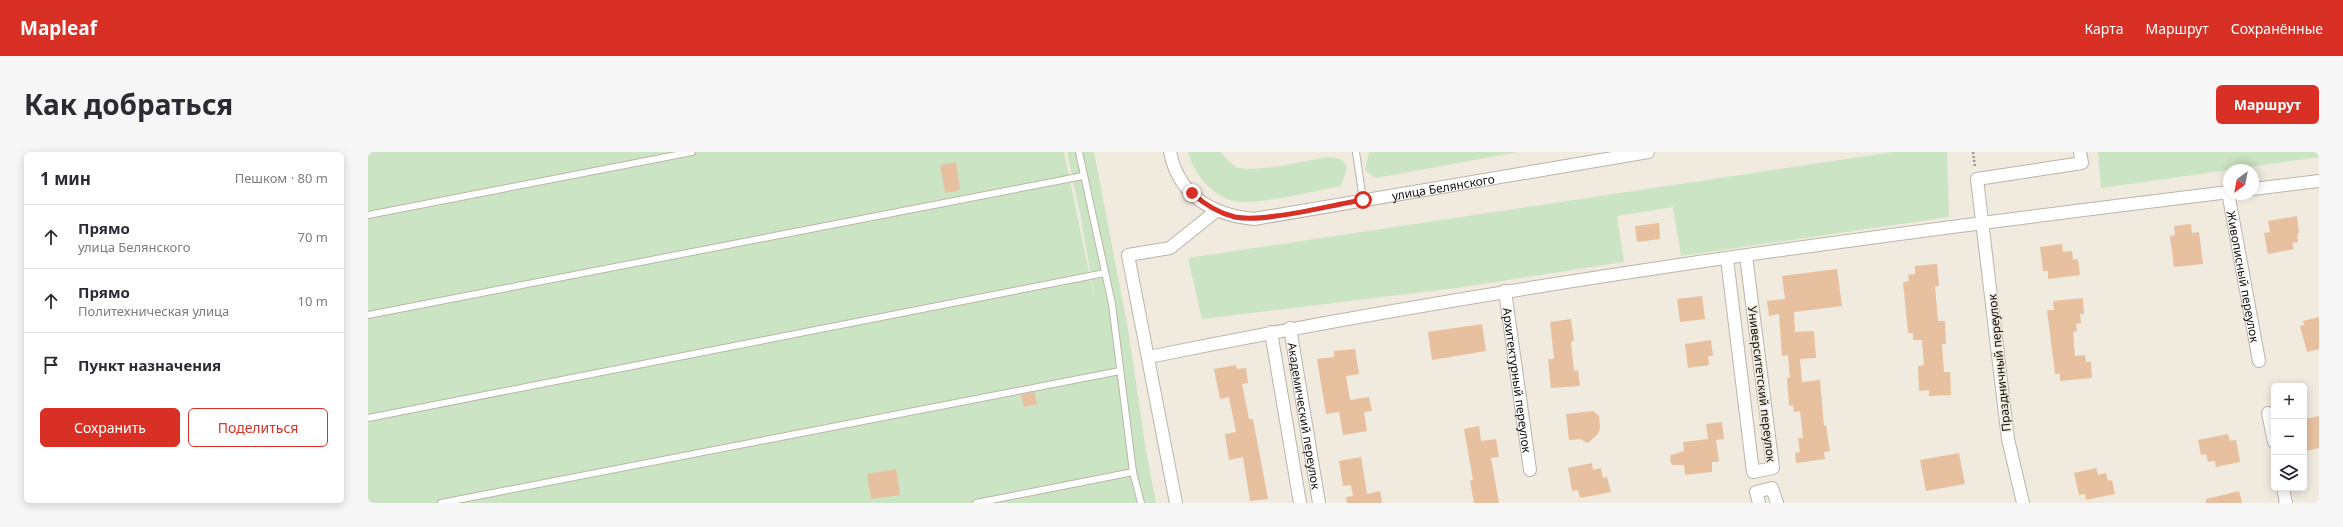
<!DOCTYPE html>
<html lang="ru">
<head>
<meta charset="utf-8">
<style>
	body { margin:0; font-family:"Noto Sans",sans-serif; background:#f7f7f7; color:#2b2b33 }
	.controls { position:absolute; right:12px; bottom:12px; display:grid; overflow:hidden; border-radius:6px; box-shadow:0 2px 10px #0003 }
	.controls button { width:36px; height:36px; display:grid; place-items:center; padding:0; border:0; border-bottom:1px solid #e1e1e2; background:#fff; color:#2b2b33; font:20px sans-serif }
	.compass { position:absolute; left:1855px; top:12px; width:36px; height:36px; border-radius:50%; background:#fff; box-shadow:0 2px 10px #0003; rotate:212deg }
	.stop { position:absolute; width:12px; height:12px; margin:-9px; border:3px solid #d93025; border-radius:50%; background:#fff }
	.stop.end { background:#d93025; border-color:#fff; box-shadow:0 1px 4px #0008 }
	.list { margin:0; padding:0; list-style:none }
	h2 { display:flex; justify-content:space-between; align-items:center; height:52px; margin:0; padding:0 16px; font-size:17px }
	h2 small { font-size:13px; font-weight:400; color:#7c7c81 }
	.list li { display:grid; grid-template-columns:26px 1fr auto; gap:12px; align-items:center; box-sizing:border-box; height:64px; padding:0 16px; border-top:1px solid #e1e1e2 }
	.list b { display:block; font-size:15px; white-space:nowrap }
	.list p { margin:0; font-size:13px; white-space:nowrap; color:#7c7c81 }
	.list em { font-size:13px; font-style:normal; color:#7c7c81 }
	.actions { display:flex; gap:8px; padding:12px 16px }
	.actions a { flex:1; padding:9px 0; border:1px solid #d93025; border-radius:6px; text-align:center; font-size:14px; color:#d93025 }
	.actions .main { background:#d93025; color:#fff }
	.icon { flex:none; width:22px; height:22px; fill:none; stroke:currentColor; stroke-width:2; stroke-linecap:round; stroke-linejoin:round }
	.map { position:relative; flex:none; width:1951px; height:351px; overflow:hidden; border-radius:6px }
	header { display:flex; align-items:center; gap:24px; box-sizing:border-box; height:56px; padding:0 20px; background:#d93025; color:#fff }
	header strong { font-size:19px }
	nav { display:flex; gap:22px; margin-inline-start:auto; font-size:14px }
	.intro { display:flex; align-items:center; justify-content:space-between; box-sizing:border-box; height:96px; padding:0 24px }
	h1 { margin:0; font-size:28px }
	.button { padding:10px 18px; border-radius:6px; background:#d93025; color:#fff; font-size:14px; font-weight:700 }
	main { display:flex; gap:24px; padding:0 24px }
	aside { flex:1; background:#fff; border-radius:6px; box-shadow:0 2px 10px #0003 }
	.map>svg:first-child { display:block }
</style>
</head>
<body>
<header>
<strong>Mapleaf</strong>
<nav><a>Карта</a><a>Маршрут</a><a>Сохранённые</a></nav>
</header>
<div class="intro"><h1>Как добраться</h1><a class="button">Маршрут</a></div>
<main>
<aside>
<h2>1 мин<small>Пешком · 80 m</small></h2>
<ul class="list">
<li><svg class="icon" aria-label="ahead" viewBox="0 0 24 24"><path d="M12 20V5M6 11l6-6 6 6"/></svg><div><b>Прямо</b><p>улица Белянского</p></div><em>70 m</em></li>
<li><svg class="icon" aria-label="ahead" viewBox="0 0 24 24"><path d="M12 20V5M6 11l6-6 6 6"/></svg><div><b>Прямо</b><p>Политехническая улица</p></div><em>10 m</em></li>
<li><svg class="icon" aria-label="arrive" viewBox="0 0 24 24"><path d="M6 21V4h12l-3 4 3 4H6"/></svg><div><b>Пункт назначения</b></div></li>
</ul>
<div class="actions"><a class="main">Сохранить</a><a>Поделиться</a></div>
</aside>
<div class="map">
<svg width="1951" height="351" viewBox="0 0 1951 351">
	<rect width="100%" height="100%" fill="#f0eadf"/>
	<g fill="#cbe4c3">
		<path d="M0,0h696l31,149 -14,-83 -14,-66h27l34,177 18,122 10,52h-788z"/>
		<path d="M820,0h33c4,6 9,11 15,15 16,7 73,-7 92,-10 10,1 16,1 19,11l-6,18c-28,5 -73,17 -100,16 -25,-1 -48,-28 -53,-50z"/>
		<path d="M1001,0h149l-142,26 -11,-8z"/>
		<path d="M1525,0h54l2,65 -268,39 -8,-49 -56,9 7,46 -168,26 -254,31 -14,-61z"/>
		<path d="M1730,0h221v5l-218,31z"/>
	</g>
	<g fill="#e7c09f">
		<path d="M588,10l4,28 -15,3 -5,-28z"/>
		<path d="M1929,64l2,17 -2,1 1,8 -6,1 2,6 -26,5 -4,-21 6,-1 -2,-11z"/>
		<path d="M1291,71l1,16 -23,3 -2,-16z"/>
		<path d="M1823,72l1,9 7,-1 4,32 -29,3 -4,-31 5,-1 -1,-9z"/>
		<path d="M1694,92l1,8 9,-1 1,9 5,-1 2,16 -32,4v-8h-5l-3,-24z"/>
		<path d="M1569,112l2,22h-4l3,35h7l1,23h-4l2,28h6l1,23 -22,1v-6l-10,1 -1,-25 6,-1 -2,-25h-9v-7h-5l-5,-51 6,-1 -1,-6 7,-1v-8z"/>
		<path d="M1469,117l5,37 -48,6 1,20 19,-1 2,27 -16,1 2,23 18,-2 4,46 2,-1 4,26 -6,1 1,7 -29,4 -1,-10 5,-1 -2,-14h5l-3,-27 -6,1 -1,-7 -4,1 -2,-28 3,-1 -2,-22 -6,1 -3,-42 -10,2 -2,-15 18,-2 -3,-23z"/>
		<path d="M1334,144l3,23 -25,3 -3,-23z"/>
		<path d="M1715,146l1,16h-4l1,9 -5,1 1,7 -4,1 2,24 10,-1 1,7h5l1,16 -32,3v-7h-5l-8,-64h7l-1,-9z"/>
		<path d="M1951,165v32l-12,3 -7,-26 4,-1 -1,-4z"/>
		<path d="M1203,167l3,22 -3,1 3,29 4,-1 2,16 -29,2 -3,-29h6l-4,-37z"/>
		<path d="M1114,172l4,27 -54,9 -4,-28z"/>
		<path d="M1343,188l2,16h-5l1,9 -21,3 -3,-24z"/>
		<path d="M987,197l4,25 -13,2 4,24 19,-3 3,14 -8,1 3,19 -24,4 -4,-23 -13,2 -9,-55 17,-2v-6z"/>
		<path d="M868,213l1,4 9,-1 2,15 -6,1 7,35h4l15,80 -18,2 -7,-44 -14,3 -4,-26 11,-2 -7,-35 -9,2 -6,-30z"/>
		<path d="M666,240l3,12 -13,3 -3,-12z"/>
		<path d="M1225,259l6,5 1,12 -2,6 -10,9 -8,-4 -11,1 -3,-26z"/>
		<path d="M1951,264v32l-13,3 -1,-32z"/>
		<path d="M1354,270l2,17 -8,1 3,22h-7v10l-27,3 -1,-10h-12l-2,-4 1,-6 13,-4 -1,-9 25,-3 -2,-15z"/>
		<path d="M1111,274l2,15 15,-2 3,18 -8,1 8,45h-25l-4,-22 3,-1 -9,-51z"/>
		<path d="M1860,282l2,7 6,-1 4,22 -24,5 -1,-6 -7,1 -2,-8 -5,1 -3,-15z"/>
		<path d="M1591,301l6,31 -39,7 -6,-31z"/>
		<path d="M993,305l6,37 13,-3 2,12h-35l-1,-6 7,-1 -2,-11 -8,1 -4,-25z"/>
		<path d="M1224,311l1,7 8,-2 2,10 4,-1 4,15 -31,6 -2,-8 -6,1 -4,-23z"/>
		<path d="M1728,316l2,7 8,-2 2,8 4,-1 3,14 -29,6 -1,-6 -6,1 -5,-22z"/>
		<path d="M528,317l4,26 -29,4 -4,-25z"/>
		<path d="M1871,339l3,12h-36v-4z"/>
	</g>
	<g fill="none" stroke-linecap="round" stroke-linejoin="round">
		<defs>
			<g id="service">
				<path d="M711,0l33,152 21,168 8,31"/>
				<path d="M988,0l7,48"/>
				<path d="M0,63l324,-63"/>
				<path d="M0,163l715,-139"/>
				<path d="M0,266l737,-145"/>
				<path d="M73,351l679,-132"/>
				<path d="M608,351l157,-31"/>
			</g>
			<g id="minor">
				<path id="s1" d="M802,0c9,44 43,63 84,67l394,-67"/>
				<path d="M1885,37l66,-8"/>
				<path id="s2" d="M1860,40l31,169"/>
				<path d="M1359,107l26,213 20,-4 -27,-212"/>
				<path id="s3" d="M1137,139l25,179"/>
				<path id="s4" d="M922,176l29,175"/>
				<path d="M903,180l29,171"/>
				<path d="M781,205c357,-73 719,-121 1080,-165"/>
				<path d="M1900,261l6,29"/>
				<path d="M1915,336l3,15"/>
				<path d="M808,351l-48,-248 42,-7 46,-37"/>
				<path d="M1391,351l-3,-11 16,-4 5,15"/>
				<path d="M1655,351l-15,-64 -31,-260 105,-16 -2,-11"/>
			</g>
		</defs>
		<use href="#service" stroke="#bab5aa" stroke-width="8"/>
		<use href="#minor" stroke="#bab5aa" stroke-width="14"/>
		<path stroke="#98938b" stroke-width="2.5" stroke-dasharray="2 2" stroke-linecap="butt" d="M1605,0l2,15"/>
		<use href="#service" stroke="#fff" stroke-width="6"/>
		<use href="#minor" stroke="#fff" stroke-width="12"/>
	</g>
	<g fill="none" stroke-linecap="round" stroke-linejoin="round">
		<path stroke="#d93025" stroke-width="5" d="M824,41c12,11 26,20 43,24 30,6 95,-12 128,-17"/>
	</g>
	<g text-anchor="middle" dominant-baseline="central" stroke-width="3" stroke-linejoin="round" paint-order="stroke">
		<g font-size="12" fill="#12100c" stroke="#f0eadf">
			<text stroke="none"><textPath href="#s1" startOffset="308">улица Белянского</textPath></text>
			<text stroke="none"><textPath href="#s2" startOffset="86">Живописный переулок</textPath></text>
			<text transform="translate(1631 211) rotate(-96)">Праздничный переулок</text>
			<text stroke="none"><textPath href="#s3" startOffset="90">Архитектурный переулок</textPath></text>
			<text transform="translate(1394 232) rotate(83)">Университетский переулок</text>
			<text stroke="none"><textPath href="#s4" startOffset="89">Академический переулок</textPath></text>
		</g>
	</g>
</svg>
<div class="controls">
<button>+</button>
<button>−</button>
<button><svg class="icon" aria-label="layers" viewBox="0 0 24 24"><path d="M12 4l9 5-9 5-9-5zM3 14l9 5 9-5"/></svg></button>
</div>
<svg class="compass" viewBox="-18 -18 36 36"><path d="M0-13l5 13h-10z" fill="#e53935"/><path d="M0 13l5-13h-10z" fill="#7c7c81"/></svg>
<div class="stop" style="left:995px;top:48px"></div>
<div class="stop end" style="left:824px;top:41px"></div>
</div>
</main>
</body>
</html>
